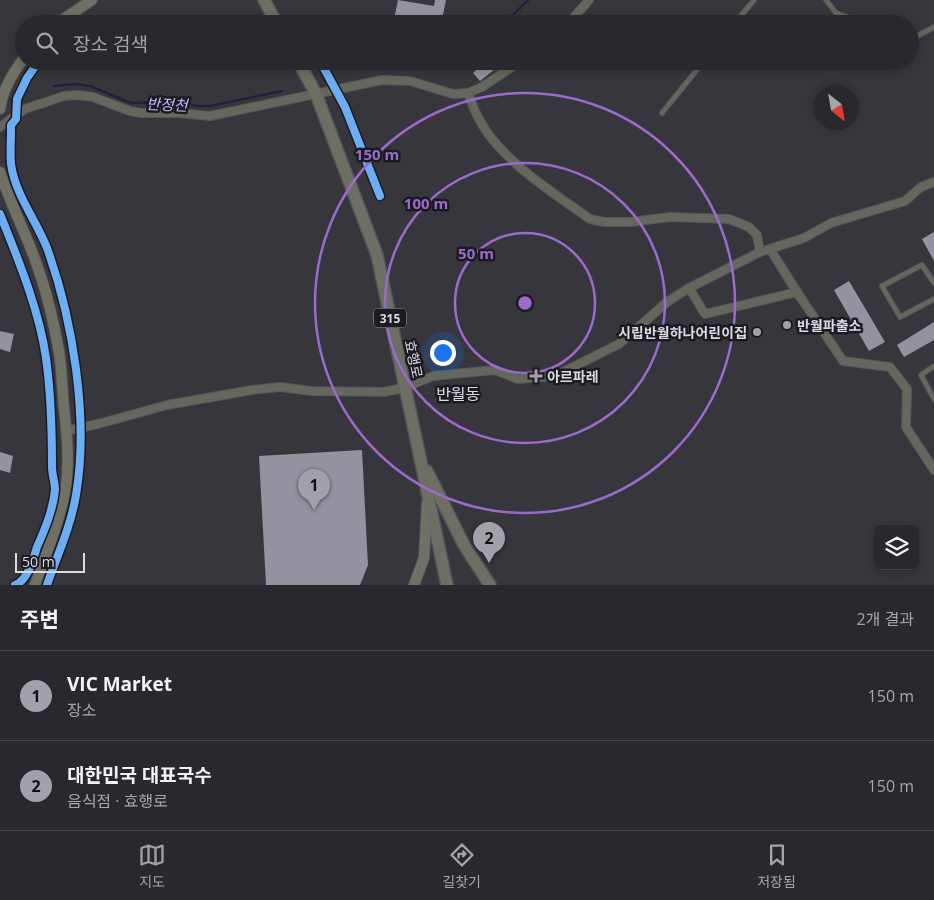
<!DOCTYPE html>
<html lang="ko">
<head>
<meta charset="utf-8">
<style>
	body { margin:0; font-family:"Open Sans","Noto Sans KR",sans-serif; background:#313036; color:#f1f3f6 }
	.controls { position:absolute; right:15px; bottom:15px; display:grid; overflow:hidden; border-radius:8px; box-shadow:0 2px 8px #0003 }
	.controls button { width:45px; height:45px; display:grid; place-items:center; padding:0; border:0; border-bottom:1px solid #45444a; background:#29282e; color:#f1f3f6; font:25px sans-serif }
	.compass { position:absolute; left:814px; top:85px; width:45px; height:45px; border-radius:50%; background:#29282e; box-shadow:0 2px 8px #0003; rotate:149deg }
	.scale { position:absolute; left:15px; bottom:12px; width:70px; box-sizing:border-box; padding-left:5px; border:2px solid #dbdae3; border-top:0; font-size:14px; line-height:18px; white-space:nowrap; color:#dbdae3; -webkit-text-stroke:4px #1c1b22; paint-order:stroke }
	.you { position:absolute; left:442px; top:352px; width:18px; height:18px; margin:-12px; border:4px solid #fff; border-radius:50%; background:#1a73e8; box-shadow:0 0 0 8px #1a73e833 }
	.badge { display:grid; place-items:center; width:32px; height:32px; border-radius:50%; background:#a2a1a9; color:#111; font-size:16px; font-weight:700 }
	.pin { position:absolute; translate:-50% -41px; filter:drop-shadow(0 1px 2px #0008) }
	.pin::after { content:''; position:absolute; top:26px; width:18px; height:15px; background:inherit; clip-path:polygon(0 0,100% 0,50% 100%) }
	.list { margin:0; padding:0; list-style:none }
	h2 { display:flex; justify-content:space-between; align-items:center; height:65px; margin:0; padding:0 20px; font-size:21px }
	h2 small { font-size:16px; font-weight:400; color:#a5a6aa }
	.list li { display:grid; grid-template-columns:32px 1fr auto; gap:15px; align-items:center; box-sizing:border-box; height:90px; padding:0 20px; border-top:1px solid #45444a }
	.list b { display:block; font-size:19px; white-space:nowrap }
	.list p { margin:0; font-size:16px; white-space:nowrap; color:#a5a6aa }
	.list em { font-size:16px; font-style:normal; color:#a5a6aa }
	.icon { flex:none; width:28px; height:28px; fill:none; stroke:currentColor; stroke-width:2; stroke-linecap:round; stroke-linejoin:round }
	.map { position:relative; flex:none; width:934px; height:585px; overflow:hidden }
	.search { position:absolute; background:#29282e; box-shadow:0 2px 8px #0003; left:15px; right:15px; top:15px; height:55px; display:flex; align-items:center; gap:12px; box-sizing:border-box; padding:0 18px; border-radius:28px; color:#a5a6aa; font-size:19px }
	.sheet { height:245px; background:#29282e }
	nav { display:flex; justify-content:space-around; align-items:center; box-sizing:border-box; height:70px; border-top:1px solid #45444a; background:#29282e; font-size:14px; color:#a5a6aa }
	nav a { display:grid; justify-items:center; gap:2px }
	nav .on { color:#a2a1a9 }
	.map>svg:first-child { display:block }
</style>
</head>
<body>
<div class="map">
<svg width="934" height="585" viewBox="0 0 934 585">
	<rect width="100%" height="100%" fill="#37363d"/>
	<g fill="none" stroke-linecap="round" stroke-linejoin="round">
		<g stroke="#241e3e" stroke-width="2.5">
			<path d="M504,24l24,-24"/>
			<path d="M405,61c18,4 33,5 50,0"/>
			<path d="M350,66l22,-5"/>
			<path d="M54,86l22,-2 14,2 41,17 50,-1 17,4h12l72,-15"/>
		</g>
	</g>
	<g fill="#93929e">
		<path d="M398,0l36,6 1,-6h11l-5,24h-48z"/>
		<path d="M486,61h9l4,5 -19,15 -7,-8z"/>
		<path d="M934,232v29l-12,-22z"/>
		<path d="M849,281l36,61 -16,9 -35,-61z"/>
		<path d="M934,322v18l-30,17 -7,-12z"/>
		<path d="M0,331l14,3 -4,18 -10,-3z"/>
		<path d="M362,450l6,115 -8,20h-94l-7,-129z"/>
		<path d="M0,452l13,4 -3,17 -10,-3z"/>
	</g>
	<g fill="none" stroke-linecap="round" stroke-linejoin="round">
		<defs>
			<g id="lane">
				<path d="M826,0l10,13 20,7 2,4"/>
				<path d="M734,24l20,-24"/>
				<path d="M910,40l24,-13"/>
				<path d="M662,113l42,-52"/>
				<path d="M934,283l-12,-18 -40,21 18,31 34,-18"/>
				<path d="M934,366l-13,9 13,24"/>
			</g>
			<g id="street">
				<path d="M568,24l21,-24"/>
				<path d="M468,93c3,7 5,15 9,22 20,43 75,77 113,104l14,3h26l40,-5 59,2 20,8 8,8 3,17"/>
				<path d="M0,127l25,-18 39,-13 14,-1 15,2 37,14 11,2h38l31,3 172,-36 28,1 43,13 15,-1 14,-6 39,-26"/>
				<path d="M770,249l27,43"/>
				<path d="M689,288l16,26 92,-22 46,69 47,6 17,22 -1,38 28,43"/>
				<path d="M66,431l32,-7 69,-19 85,-15 28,-3 32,4 71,1 21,-4 29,-12 30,-3 32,-3 23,9 37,-3 64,-32 48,-42 22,-14 71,-36 44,-14 27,-15 74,-22 16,-14 13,-5"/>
			</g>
			<g id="secondary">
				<path d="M56,24l36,-24"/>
				<path d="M0,109c3,-20 12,-35 24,-51"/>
				<path d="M0,172c11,34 28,65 39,99 9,26 15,53 20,81 3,18 3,37 5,56 3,27 6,56 1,83 -6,32 -19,63 -30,94"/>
				<path d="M414,585l10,-27 3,-55"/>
			</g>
			<g id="primary">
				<path d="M264,0l13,24"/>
				<path d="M298,61l18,33 61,161 70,330"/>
				<path d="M427,471l37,74 26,40"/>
			</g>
		</defs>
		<use href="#lane" stroke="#55545a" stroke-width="6"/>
		<use href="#street" stroke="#55545a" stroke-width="10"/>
		<use href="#secondary" stroke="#55545a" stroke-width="12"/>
		<use href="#primary" stroke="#55545a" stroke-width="14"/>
		<use href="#lane" stroke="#65665c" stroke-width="4"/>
		<use href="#street" stroke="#65665c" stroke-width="8"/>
		<use href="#secondary" stroke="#707164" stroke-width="10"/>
		<use href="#primary" stroke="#6e6f63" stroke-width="11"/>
		<defs>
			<g id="cycleway">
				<path d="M39,61l-12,17 -10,21 -1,20 -5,6v5c0,11 -1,23 0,34 4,30 25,56 36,84 26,72 42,171 29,247 -5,31 -19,61 -29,90"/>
				<path d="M320,61l25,46 35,89"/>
				<path d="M0,214c18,45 39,95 46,144 5,36 6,73 6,109 0,8 3,15 3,23 -2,20 -10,39 -18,57 -4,13 -9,33 -22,38"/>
			</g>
		</defs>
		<use href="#cycleway" stroke="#1c1b22" stroke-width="11"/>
		<use href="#cycleway" stroke="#6dadf4" stroke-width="8"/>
	</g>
	<g fill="none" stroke="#9d69cc" stroke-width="2.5">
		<circle cx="525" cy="303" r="70"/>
		<circle cx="525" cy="303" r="140"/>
		<circle cx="525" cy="303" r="210"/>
	</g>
	<g fill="#a2a1a9" stroke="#1c1b22" stroke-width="2">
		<circle cx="787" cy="325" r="5"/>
		<circle cx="757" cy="332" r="5"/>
		<path d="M533.5 368.5h5v5h5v5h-5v5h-5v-5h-5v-5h5z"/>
	</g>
	<g text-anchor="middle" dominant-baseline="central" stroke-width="5" stroke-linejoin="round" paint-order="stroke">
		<rect fill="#1c1b22" stroke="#a2a1a9" stroke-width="1" x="374" y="308.5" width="32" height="19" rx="4"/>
		<g font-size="12" font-weight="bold" fill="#dbdae3">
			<text x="390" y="318">315</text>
		</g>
		<g font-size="14" font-weight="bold" fill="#dbdae3" stroke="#1c1b22" text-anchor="start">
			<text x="797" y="325">반월파출소</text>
			<text x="747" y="332" text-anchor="end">시립반월하나어린이집</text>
			<text x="547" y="376">아르파레</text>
		</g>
		<g font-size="14" fill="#dbdae3" stroke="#1c1b22">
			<text transform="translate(414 359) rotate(78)">효행로</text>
		</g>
		<g font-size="15" font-style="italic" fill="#c0bafc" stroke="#1c1b22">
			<text transform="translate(167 104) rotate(3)">반정천</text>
		</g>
		<g font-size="16" fill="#dbdae3" stroke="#1c1b22">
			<text x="458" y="394">반월동</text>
		</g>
	</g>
	<circle cx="525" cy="303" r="8" fill="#9d69cc" stroke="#1c1b22" stroke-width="2.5"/>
	<g font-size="15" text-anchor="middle" font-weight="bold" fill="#9d69cc" stroke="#1c1b22" stroke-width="5" stroke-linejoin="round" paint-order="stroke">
		<text x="377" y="160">150 m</text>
		<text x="426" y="209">100 m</text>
		<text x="476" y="259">50 m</text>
	</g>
</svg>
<div class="controls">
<button><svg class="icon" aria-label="layers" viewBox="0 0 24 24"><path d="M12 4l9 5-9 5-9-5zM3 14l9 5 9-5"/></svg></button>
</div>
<svg class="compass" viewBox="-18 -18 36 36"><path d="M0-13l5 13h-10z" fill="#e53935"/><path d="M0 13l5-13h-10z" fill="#a5a6aa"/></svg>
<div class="scale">50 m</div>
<div class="you"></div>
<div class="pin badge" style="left:314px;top:510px">1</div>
<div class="pin badge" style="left:489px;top:563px">2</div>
<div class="search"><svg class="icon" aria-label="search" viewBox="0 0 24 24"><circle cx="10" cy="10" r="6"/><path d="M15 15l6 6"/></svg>장소 검색</div>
</div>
<section class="sheet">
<h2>주변<small>2개 결과</small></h2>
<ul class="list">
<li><span class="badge">1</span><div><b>VIC Market</b><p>장소</p></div><em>150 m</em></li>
<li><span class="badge">2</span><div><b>대한민국 대표국수</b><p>음식점 · 효행로</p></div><em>150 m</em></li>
</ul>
</section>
<nav>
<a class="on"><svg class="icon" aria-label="map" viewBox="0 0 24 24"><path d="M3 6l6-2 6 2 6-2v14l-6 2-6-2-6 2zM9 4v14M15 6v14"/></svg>지도</a>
<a><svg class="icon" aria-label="directions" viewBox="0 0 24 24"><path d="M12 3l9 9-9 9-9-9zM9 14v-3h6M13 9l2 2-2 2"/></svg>길찾기</a>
<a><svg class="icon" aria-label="saved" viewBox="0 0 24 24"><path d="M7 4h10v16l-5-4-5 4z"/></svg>저장됨</a>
</nav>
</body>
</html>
